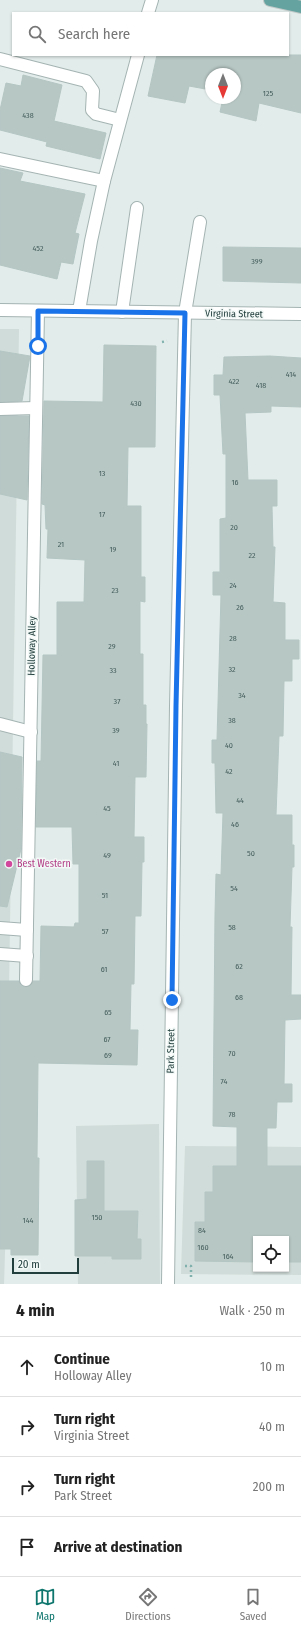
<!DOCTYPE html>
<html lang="en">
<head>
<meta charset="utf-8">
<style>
	body { margin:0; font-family:"Fira Sans Condensed",sans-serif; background:#f2f2f2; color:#222 }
	.controls { position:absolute; right:12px; bottom:12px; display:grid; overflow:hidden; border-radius:0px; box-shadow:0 1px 3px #0004 }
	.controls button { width:36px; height:36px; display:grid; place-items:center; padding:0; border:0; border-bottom:1px solid #e0e0e0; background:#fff; color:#222; font:20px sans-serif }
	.compass { position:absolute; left:205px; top:68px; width:36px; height:36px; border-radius:50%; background:#fff; box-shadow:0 1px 3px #0004; rotate:180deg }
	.scale { position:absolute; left:12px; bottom:10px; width:67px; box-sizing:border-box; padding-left:4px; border:2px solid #213e3c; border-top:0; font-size:11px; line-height:14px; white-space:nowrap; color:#213e3c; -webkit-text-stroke:3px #f2f9f7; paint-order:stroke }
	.stop { position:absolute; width:12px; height:12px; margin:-9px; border:3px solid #1a73e8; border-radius:50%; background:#fff }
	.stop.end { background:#1a73e8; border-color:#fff; box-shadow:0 1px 4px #0008 }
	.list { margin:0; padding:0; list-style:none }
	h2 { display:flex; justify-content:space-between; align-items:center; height:52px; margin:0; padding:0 16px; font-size:17px }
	h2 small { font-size:13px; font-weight:400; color:#767676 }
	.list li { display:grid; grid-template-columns:26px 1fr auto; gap:12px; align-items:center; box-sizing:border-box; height:60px; padding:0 16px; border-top:1px solid #e0e0e0 }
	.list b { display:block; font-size:15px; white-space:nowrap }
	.list p { margin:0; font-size:13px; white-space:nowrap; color:#767676 }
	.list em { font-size:13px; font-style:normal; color:#767676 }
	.icon { flex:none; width:22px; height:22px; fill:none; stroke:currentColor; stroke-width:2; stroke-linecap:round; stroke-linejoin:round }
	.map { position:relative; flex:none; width:301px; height:1284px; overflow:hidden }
	.search { position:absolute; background:#fff; box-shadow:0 1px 3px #0004; left:12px; right:12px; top:12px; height:44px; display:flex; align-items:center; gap:10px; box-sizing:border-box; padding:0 14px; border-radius:0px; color:#767676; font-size:15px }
	.sheet { height:292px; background:#fff }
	nav { display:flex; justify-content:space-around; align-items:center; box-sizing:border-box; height:56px; border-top:1px solid #e0e0e0; background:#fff; font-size:11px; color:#767676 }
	nav a { display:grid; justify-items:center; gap:2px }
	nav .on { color:#0f766e }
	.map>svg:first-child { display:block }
</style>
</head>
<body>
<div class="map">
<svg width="301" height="1284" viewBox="0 0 301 1284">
	<rect width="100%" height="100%" fill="#e2ecea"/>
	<g fill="#d0dcd9" fill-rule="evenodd">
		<path d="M0,329h19l-10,660h-9z"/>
		<path d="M159,1124l1,160h-82l-2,-158z"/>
		<path d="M0,1129h9l-5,155h-4z"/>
		<path d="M185,1146l116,1v128l-120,-1zM256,1239h30v30h-30z"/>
	</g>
	<g fill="#b7c7c4" stroke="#b4c6c3">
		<path d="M157,55h144v58l-42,-10 -3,18 -36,-9 3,-14h12v-24h-24v16l-22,-4 -4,17 -37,-7z"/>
		<path d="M23,75l39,10 -8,36 52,12 -6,26 -54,-13 1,-4 -47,-12v-20l6,-27 15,3z"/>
		<path d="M0,168l23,5 -3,8 65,13 -10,39 4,1 -6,30 -12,-2 -4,17 -57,-14z"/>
		<path d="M223,247l78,1v35l-78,-2z"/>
		<path d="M104,345l52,1 -1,101h-27l-1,59h14v71h4v25l-5,-1v53h3v51h3v19h1l-1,53h-11l-1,60h10v25h-2l-1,54h-6l-1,68h-3l-1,46h8l-1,35 -99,-2 -1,95h2l-1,97h-27v-6h-11v-268h19l3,5 3,1 5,-1 3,-5h7l1,-55 33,1 1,-4h4v-59h-6l-1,-37h-36l1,-66h4l2,-106h14v-53h27l1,-42 -38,-2 1,-29h-2l-1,-24 -3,-1 2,-103 59,1z"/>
		<path d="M0,351l30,5 -8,45 -22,1z"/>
		<path d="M270,356l31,2v49l-30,-1v6l-26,1 3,67h29v26h-5l1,41h2l-2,55 12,1v37h14v19h-7v22h-8l-1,55h-4l-3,79h16v30h2v22h-2l-2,60h2l-1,68h10v24l-16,1 -1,64h8v18h-15l-1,26h-9v38h34v96h-15v-23h-30v23l-61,-1v-39h10v-30h8v-26h24v-39l-24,-1 2,-212 1,-40 5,1 2,-62h-7l-1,-50h-3v-23h5l4,-145h-8v-23h7v-53l6,-1v-64h-3l-3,-59h-6v-20h9l1,-18z"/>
		<path d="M0,416h29l-2,84 -27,-6z"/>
		<path d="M0,752l22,5 -1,92 -14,58 -7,-1z"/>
		<path d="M87,1161h17v50h34l-1,28h4v20h-29v-3h-37v-56l12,-1z"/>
	</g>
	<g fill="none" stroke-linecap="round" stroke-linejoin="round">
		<defs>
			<g id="minor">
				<path d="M148,13l4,-13"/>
				<path d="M0,59l86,22 7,10 -1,19 4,4 24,6"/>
				<path d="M0,159l104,22"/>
				<path d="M0,310l301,4"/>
				<path d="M79,311l12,-70 13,-60 34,-126"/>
				<path d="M122,312l15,-104"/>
				<path d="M0,409l36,-1"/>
				<path d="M0,724l31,8"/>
				<path d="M0,928l27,2"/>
				<path d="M0,954l27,2"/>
				<path d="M26,980l12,-669"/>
				<path d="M168,1284l8,-578 9,-393 15,-91"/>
			</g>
			<path id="major" d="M270,0l31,7"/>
		</defs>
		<use href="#minor" stroke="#a4b4b2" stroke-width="14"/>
		<use href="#major" stroke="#c1c9c8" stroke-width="14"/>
		<g stroke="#81b1ad" stroke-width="2.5" stroke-dasharray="2 3" stroke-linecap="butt">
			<path d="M162,342l5,-1"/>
			<path d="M185,1266h6v11"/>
		</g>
		<use href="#minor" stroke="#fff" stroke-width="12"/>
		<use href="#major" stroke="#65a3a1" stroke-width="12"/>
	</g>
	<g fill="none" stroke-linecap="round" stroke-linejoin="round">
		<path stroke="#1a73e8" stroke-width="5" d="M38,346v-35l147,2 -9,393 -4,294"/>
	</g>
	<circle fill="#d1479c" stroke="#f2f9f7" stroke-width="1.5" cx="9" cy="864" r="4"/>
	<g text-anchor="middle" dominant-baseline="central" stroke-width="3" stroke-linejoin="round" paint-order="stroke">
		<g font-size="8" fill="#46605e">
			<text x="268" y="93">125</text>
			<text x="28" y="115">438</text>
			<text x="38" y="248">452</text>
			<text x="257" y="261">399</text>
			<text x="291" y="374">414</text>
			<text x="234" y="381">422</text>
			<text x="261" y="385">418</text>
			<text x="136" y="403">430</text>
			<text x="102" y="473">13</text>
			<text x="235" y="482">16</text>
			<text x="102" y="514">17</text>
			<text x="234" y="527">20</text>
			<text x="61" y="544">21</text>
			<text x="113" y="549">19</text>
			<text x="252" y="555">22</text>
			<text x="233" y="585">24</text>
			<text x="115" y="590">23</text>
			<text x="240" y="607">26</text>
			<text x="233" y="638">28</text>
			<text x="112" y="646">29</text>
			<text x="232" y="669">32</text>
			<text x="113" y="670">33</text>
			<text x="242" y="695">34</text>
			<text x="117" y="701">37</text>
			<text x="232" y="720">38</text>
			<text x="116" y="730">39</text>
			<text x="229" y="745">40</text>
			<text x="116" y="763">41</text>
			<text x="229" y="771">42</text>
			<text x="240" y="800">44</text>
			<text x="107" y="808">45</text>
			<text x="235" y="824">46</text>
			<text x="251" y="853">50</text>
			<text x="107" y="855">49</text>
			<text x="234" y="888">54</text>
			<text x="105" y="895">51</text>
			<text x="232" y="927">58</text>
			<text x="105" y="931">57</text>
			<text x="239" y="966">62</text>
			<text x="104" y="969">61</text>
			<text x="239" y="997">68</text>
			<text x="108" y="1012">65</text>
			<text x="107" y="1039">67</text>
			<text x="232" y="1053">70</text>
			<text x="108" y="1055">69</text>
			<text x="224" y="1081">74</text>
			<text x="232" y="1114">78</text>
			<text x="97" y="1217">150</text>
			<text x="28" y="1220">144</text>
			<text x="202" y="1230">84</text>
			<text x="203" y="1247">160</text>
			<text x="228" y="1256">164</text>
		</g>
		<g font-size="10" fill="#213e3c" stroke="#f2f9f7">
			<text transform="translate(234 314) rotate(1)">Virginia Street</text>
			<text transform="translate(32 646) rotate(-89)">Holloway Alley</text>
			<text transform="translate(171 1051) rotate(-89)">Park Street</text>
		</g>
		<g font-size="10" fill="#b23c85" stroke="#f2f9f7" text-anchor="start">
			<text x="17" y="864">Best Western</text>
		</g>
	</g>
</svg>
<div class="controls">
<button><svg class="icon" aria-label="locate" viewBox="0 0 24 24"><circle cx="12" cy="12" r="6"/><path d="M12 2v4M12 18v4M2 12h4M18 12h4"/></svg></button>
</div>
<svg class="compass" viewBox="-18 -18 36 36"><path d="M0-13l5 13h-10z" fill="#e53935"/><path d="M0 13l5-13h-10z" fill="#767676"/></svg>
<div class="scale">20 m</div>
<div class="stop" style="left:38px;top:346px"></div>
<div class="stop end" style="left:172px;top:1000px"></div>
<div class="search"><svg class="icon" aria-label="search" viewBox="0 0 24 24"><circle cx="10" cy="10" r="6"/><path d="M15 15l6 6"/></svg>Search here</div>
</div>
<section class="sheet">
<h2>4 min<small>Walk · 250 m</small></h2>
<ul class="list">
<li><svg class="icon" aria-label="ahead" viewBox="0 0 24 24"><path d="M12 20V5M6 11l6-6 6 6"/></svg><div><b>Continue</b><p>Holloway Alley</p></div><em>10 m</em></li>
<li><svg class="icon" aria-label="right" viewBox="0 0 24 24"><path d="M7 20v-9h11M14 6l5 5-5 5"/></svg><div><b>Turn right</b><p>Virginia Street</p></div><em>40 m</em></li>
<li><svg class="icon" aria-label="right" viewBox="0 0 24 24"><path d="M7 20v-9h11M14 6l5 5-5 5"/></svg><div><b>Turn right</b><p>Park Street</p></div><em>200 m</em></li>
<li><svg class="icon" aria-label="arrive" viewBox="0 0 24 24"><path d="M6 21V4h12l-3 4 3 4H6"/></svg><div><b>Arrive at destination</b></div></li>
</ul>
</section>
<nav>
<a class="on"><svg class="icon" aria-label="map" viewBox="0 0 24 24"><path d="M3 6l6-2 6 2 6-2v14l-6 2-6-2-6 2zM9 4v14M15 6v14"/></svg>Map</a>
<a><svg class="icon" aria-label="directions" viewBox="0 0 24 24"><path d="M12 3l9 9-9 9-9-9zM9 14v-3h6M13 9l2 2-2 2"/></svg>Directions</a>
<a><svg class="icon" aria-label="saved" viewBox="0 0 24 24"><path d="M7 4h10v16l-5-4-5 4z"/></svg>Saved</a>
</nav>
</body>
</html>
